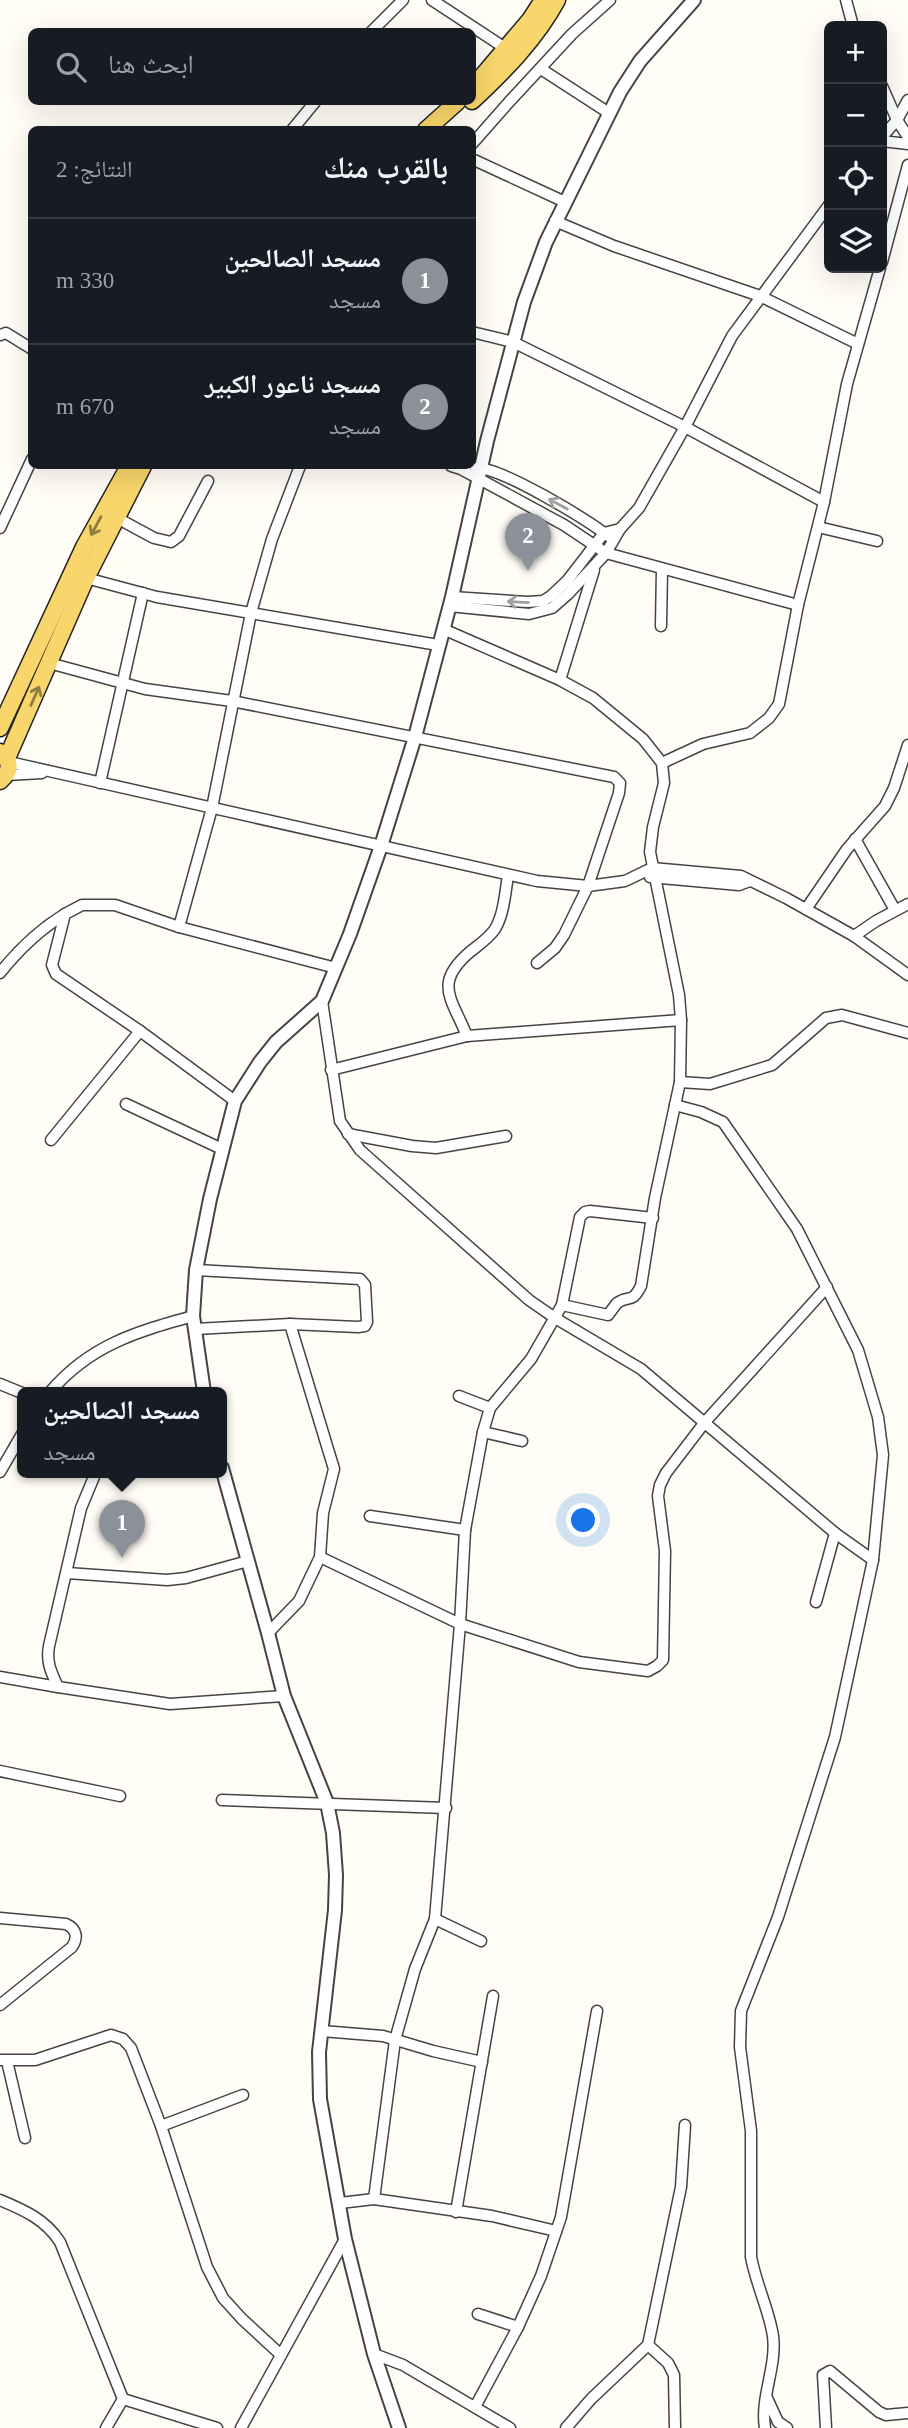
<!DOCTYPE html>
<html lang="ar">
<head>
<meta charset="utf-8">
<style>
	body { margin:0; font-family:"Times New Roman","Noto Naskh Arabic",serif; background:#242831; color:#f1f3f6; direction:rtl }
	.controls { position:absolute; right:21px; top:21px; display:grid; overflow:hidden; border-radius:10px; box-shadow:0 7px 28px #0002 }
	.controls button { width:63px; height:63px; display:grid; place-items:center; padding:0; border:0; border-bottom:2px solid #363941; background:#171b24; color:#f1f3f6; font:35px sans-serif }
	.you { position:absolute; left:584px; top:1521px; width:24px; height:24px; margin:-18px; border:5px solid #fff; border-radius:50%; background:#1a73e8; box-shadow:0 0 0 10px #1a73e833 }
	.badge { display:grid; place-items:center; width:46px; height:46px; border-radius:50%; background:#8c9099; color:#fff; font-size:23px; font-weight:700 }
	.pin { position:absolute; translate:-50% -58px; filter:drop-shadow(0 2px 4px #0008) }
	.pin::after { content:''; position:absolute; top:37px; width:24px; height:21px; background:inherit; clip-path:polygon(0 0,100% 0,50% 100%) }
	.popup { position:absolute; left:17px; top:1387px; width:210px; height:91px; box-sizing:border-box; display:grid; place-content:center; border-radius:10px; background:#171b24; filter:drop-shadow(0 2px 5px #0005); font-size:23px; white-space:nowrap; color:#9ea1a6 }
	.popup b { font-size:26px; color:#f1f3f6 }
	.popup::after { content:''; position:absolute; left:50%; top:100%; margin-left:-14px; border:14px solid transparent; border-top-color:#171b24 }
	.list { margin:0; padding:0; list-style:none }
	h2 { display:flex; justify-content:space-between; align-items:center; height:91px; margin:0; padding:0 28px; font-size:30px }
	h2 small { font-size:23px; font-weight:400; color:#9ea1a6 }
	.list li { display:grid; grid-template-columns:46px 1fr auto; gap:21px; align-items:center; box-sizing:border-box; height:126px; padding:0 28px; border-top:2px solid #363941 }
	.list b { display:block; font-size:26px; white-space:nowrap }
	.list p { margin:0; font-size:23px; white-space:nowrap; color:#9ea1a6 }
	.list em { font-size:23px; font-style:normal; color:#9ea1a6 }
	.icon { flex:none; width:38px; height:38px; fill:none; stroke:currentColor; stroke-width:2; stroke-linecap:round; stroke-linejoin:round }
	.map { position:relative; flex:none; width:908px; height:2428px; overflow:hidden; direction:ltr }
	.search { position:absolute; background:#171b24; box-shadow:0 7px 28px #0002; left:28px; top:28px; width:448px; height:77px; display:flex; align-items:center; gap:18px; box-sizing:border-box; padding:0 24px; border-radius:10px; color:#9ea1a6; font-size:26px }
	.panel { position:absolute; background:#171b24; box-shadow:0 7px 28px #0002; left:28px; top:126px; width:448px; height:343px; border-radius:10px; direction:rtl }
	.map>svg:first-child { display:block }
</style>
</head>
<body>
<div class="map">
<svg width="908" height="2428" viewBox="0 0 908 2428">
	<rect width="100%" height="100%" fill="#fffdf5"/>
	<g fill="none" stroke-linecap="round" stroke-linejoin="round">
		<defs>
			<g id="minor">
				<path d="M432,0l76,50"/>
				<path d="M846,0l7,26"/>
				<path d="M371,32l32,-32"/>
				<path d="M541,69l68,44"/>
				<path d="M882,86l15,34 11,17"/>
				<path d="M292,130l23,-28"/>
				<path d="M882,137l15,-17 11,-20"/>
				<path d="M882,141l26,3"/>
				<path d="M472,144l37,-42 63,-68 38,-34"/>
				<path d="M472,159l93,43"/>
				<path d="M555,221l59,25 146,50 98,48"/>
				<path d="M882,262l26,-97"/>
				<path d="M472,332l41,10 172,85 139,75"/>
				<path d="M0,335l6,-2 26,16"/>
				<path d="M451,466l10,3 103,56 42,28 192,52"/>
				<path d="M476,468c25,-1 110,51 132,68"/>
				<path d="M117,518l37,20 17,4 8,-6 29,-55"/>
				<path d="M818,527l59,14"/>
				<path d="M0,528l32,-69"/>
				<path d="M86,578l71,19 281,48"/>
				<path d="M452,597l75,5 16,-1 8,-5 16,-15 37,-48 16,-4"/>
				<path d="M449,606l80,8 23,-6 16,-14 38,-41 14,-24 19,-21 46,-81 47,-91 97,-131"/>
				<path d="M661,626l1,-57"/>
				<path d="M443,629l117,51 33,18 50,41 19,24 2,20 -11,44 -3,25 29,143 2,25 -1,62 -25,116 -14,88c-10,19 -11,8 -24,17l-9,12 -46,-10"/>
				<path d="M49,663l96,26 87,12 382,76 6,6 -1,10 -31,93 -24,49 -9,13 -18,15"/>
				<path d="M560,680l34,-110"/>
				<path d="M9,762l528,119 51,5 37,-5 27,-13 89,8 45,22 68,38 54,39"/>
				<path d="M662,763l41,-19 47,-11 19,-15 10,-14 19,-99 26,-103 23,-118 33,-116"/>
				<path d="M7,775l35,-2"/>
				<path d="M100,783l43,-190"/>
				<path d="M855,839l40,71"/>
				<path d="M650,877l89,8 11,-4"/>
				<path d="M806,909l41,-60 38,-43 9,-18 14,-43"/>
				<path d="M179,927l33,-119 39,-195 21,-74 28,-73"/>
				<path d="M854,936l22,-15 32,-17"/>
				<path d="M0,973c19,-24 39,-43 65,-59"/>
				<path d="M322,1001l18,120 20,29 169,150 26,18 86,51 194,164 38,27"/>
				<path d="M467,1036c-16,-39 -34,-53 4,-85 9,-7 18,-13 24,-22 9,-15 10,-36 13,-53"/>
				<path d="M331,1070l136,-34 214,-16"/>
				<path d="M680,1082l30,2 62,-19 54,-47 16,-3 66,18"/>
				<path d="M235,1101l-95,-70 -84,-57 -4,-9 13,-51 17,-9h33l64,22 157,41"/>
				<path d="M126,1104l96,45"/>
				<path d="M675,1105l26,7 22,10 74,107 61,121 20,67 5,38 -10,105 -38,177 -57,180 -37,94 -1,36 11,84v126c5,27 18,53 22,79 4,31 -13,61 -8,92"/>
				<path d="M348,1134l64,12 24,2 70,-12"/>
				<path d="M51,1140l89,-109"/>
				<path d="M195,1329l95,-5 68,3 7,-1 2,-4 -2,-37 -5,-6 -164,-9"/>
				<path d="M0,1384l22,9"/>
				<path d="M50,1392c40,-47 86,-60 143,-76"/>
				<path d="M459,1396l31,12"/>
				<path d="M483,1432l39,9"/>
				<path d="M0,1472l22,-38"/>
				<path d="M96,1472l-15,36 -32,138c-3,16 2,26 9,41l112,17 114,-8"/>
				<path d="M370,1516l95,14"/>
				<path d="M320,1557l140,67 119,38 69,9 9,-5 6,-6 2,-109 -7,-55 2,-11 6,-12 39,-51 122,-135"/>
				<path d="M67,1573l100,7 19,-2 62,-17"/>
				<path d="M816,1602l19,-69"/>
				<path d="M268,1633l31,-32 21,-44 3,-44 11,-44 -44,-145"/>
				<path d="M0,1677l58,10"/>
				<path d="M0,1771l120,25"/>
				<path d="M222,1800l224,8"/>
				<path d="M0,1918l66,6c11,5 12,14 6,23l-72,58"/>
				<path d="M435,1919l46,22"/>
				<path d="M322,2031l61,5 50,15 49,11"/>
				<path d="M0,2060h35l76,-25 12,4 8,9 30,78 46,141 16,31 19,21 39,36"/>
				<path d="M7,2061l18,77"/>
				<path d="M161,2126l82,-31"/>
				<path d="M374,2199l21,-159 20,-71 20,-50 25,-295 5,-94 18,-98 7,-24 41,-49 31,-54 18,-88 5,-5 5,-1 63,7"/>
				<path d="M0,2200c24,10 45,19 60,42l63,157"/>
				<path d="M340,2203l34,-4 118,17 64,15"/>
				<path d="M456,2212l37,-216"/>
				<path d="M478,2314l40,13"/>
				<path d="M648,2345l20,18 6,12 1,53"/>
				<path d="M374,2354l29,11 107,63"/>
				<path d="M767,2398l11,24 9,6"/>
				<path d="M475,2407l43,-80 23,-51 20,-59 36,-206"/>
				<path d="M106,2428l17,-29 94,29"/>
				<path d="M241,2428l104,-189"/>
				<path d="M566,2428l25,-29 57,-54 33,-158 4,-62"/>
				<path d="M826,2428l-3,-53 7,-4 49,41 7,3 22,-2"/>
			</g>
			<g id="tertiary">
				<path d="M204,1392l-11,-76 3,-46 14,-71 25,-98 25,-39 16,-20 46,-41 28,-67 31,-88 34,-109 37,-140 35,-156 37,-139 22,-60 74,-150 20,-31 54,-61"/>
				<path d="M222,1468l46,165 16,63 43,107 6,30 3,42 -1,35 -16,142 1,47 25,140 29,115 25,74"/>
			</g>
			<g id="primary">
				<path d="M479,80l51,-60 13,-20"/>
				<path d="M472,101c32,-30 64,-62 85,-101"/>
				<path d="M426,130l31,-28"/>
				<path d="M0,728l84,-181 45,-81"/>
				<path d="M7,758l79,-180 57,-112"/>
				<path d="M0,781c11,-10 12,-19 0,-29"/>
			</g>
		</defs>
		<use href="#minor" stroke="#444" stroke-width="13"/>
		<use href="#tertiary" stroke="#444" stroke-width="16"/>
		<use href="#primary" stroke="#222" stroke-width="19"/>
		<use href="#minor" stroke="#fff" stroke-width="10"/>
		<use href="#tertiary" stroke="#fff" stroke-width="12"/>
		<use href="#primary" stroke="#f9d66b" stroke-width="16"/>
	</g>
	<defs><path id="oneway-shaft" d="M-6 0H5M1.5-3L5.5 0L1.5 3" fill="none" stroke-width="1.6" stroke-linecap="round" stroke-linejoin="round" transform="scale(1.75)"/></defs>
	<g stroke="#a0a0a0">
		<use href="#oneway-shaft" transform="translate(558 504) rotate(-151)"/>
		<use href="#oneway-shaft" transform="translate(518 602) rotate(-177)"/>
	</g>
	<g stroke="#917d42">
		<use href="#oneway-shaft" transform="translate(96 526) rotate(118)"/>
		<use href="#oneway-shaft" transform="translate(35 696) rotate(-66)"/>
	</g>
</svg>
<div class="controls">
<button>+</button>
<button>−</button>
<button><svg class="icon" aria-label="locate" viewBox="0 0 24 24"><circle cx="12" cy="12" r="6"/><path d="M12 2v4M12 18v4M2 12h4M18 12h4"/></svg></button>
<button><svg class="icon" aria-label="layers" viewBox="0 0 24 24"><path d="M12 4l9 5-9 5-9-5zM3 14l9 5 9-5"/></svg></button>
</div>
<div class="you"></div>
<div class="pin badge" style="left:122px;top:1558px">1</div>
<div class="popup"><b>مسجد الصالحين</b>مسجد</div>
<div class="pin badge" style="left:528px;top:571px">2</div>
<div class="search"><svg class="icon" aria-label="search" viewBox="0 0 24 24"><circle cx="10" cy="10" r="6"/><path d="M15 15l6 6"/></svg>ابحث هنا</div>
<section class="panel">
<h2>بالقرب منك<small>النتائج: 2</small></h2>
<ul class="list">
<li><span class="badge">1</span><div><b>مسجد الصالحين</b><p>مسجد</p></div><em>330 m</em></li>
<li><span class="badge">2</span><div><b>مسجد ناعور الكبير</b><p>مسجد</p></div><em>670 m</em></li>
</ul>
</section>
</div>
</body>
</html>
